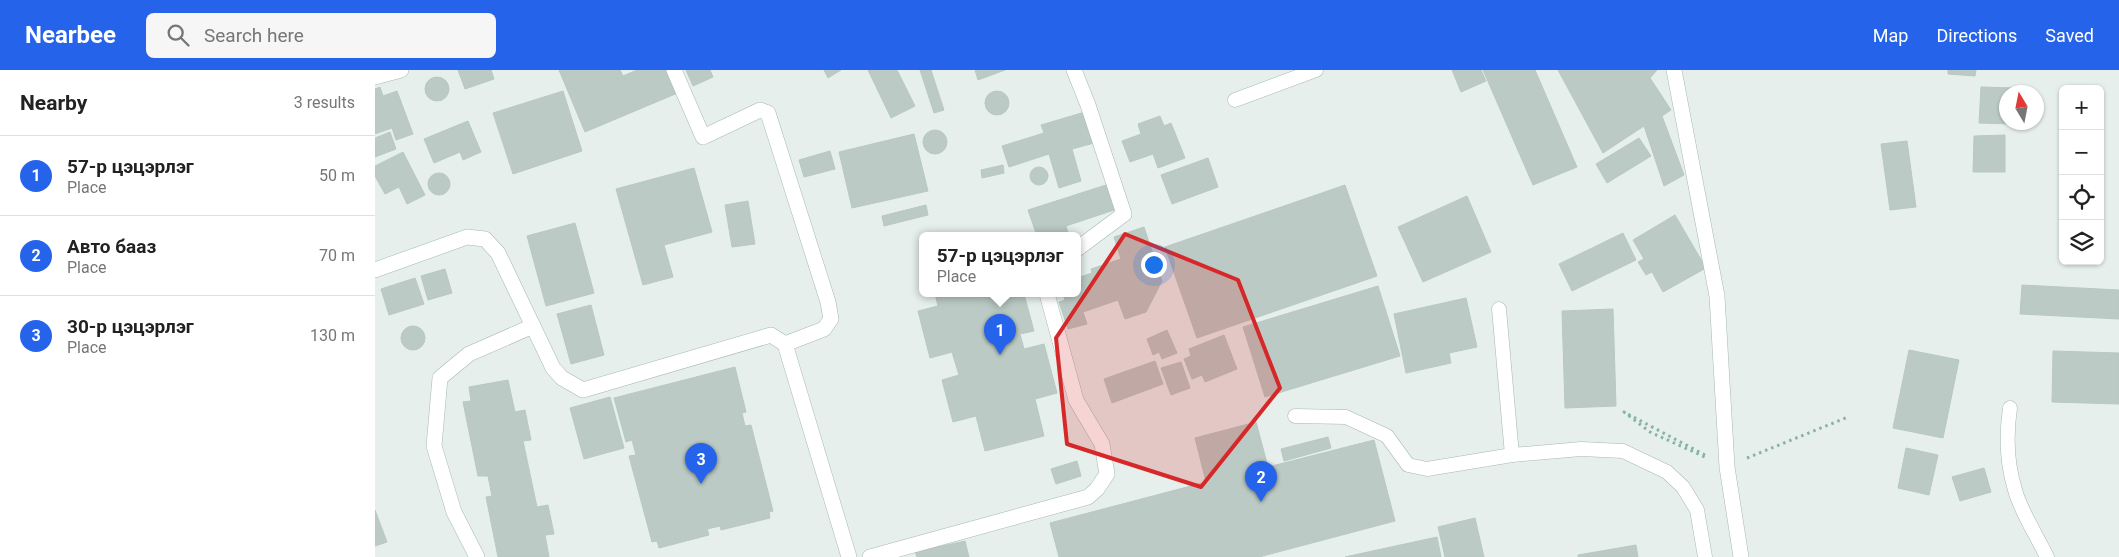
<!DOCTYPE html>
<html lang="en">
<head>
<meta charset="utf-8">
<style>
	body { margin:0; font-family:Roboto,sans-serif; background:#f6f6f6; color:#222 }
	.controls { position:absolute; right:15px; top:15px; display:grid; overflow:hidden; border-radius:8px; box-shadow:0 1px 4px #0004 }
	.controls button { width:45px; height:45px; display:grid; place-items:center; padding:0; border:0; border-bottom:1px solid #e0e0e0; background:#fff; color:#222; font:25px sans-serif }
	.compass { position:absolute; left:1624px; top:15px; width:45px; height:45px; border-radius:50%; background:#fff; box-shadow:0 1px 4px #0004; rotate:350deg }
	.you { position:absolute; left:778px; top:194px; width:18px; height:18px; margin:-12px; border:4px solid #fff; border-radius:50%; background:#1a73e8; box-shadow:0 0 0 8px #1a73e833 }
	.badge { display:grid; place-items:center; width:32px; height:32px; border-radius:50%; background:#2563eb; color:#fff; font-size:16px; font-weight:700 }
	.pin { position:absolute; translate:-50% -41px; filter:drop-shadow(0 1px 2px #0008) }
	.pin::after { content:''; position:absolute; top:26px; width:18px; height:15px; background:inherit; clip-path:polygon(0 0,100% 0,50% 100%) }
	.popup { position:absolute; left:544px; top:162px; width:162px; height:65px; box-sizing:border-box; display:grid; place-content:center; border-radius:8px; background:#fff; filter:drop-shadow(0 1px 4px #0005); font-size:16px; white-space:nowrap; color:#767676 }
	.popup b { font-size:19px; color:#222 }
	.popup::after { content:''; position:absolute; left:50%; top:100%; margin-left:-10px; border:10px solid transparent; border-top-color:#fff }
	.list { margin:0; padding:0; list-style:none }
	h2 { display:flex; justify-content:space-between; align-items:center; height:65px; margin:0; padding:0 20px; font-size:21px }
	h2 small { font-size:16px; font-weight:400; color:#767676 }
	.list li { display:grid; grid-template-columns:32px 1fr auto; gap:15px; align-items:center; box-sizing:border-box; height:80px; padding:0 20px; border-top:1px solid #e0e0e0 }
	.list b { display:block; font-size:19px; white-space:nowrap }
	.list p { margin:0; font-size:16px; white-space:nowrap; color:#767676 }
	.list em { font-size:16px; font-style:normal; color:#767676 }
	.icon { flex:none; width:28px; height:28px; fill:none; stroke:currentColor; stroke-width:2; stroke-linecap:round; stroke-linejoin:round }
	.map { position:relative; flex:none; width:1744px; height:487px; overflow:hidden }
	header { display:flex; align-items:center; gap:30px; box-sizing:border-box; height:70px; padding:0 25px; background:#2563eb; color:#fff }
	header strong { font-size:24px }
	nav { display:flex; gap:28px; margin-inline-start:auto; font-size:18px }
	.search { width:350px; height:45px; background:#f6f6f6; display:flex; align-items:center; gap:12px; box-sizing:border-box; padding:0 18px; border-radius:8px; color:#767676; font-size:19px }
	main { display:flex }
	aside { flex:1; background:#fff }
	.map>svg:first-child { display:block }
</style>
</head>
<body>
<header>
<strong>Nearbee</strong>
<div class="search"><svg class="icon" aria-label="search" viewBox="0 0 24 24"><circle cx="10" cy="10" r="6"/><path d="M15 15l6 6"/></svg>Search here</div>
<nav><a>Map</a><a>Directions</a><a>Saved</a></nav>
</header>
<main>
<aside>
<h2>Nearby<small>3 results</small></h2>
<ul class="list">
<li><span class="badge">1</span><div><b>57-р цэцэрлэг</b><p>Place</p></div><em>50 m</em></li>
<li><span class="badge">2</span><div><b>Авто бааз</b><p>Place</p></div><em>70 m</em></li>
<li><span class="badge">3</span><div><b>30-р цэцэрлэг</b><p>Place</p></div><em>130 m</em></li>
</ul>
</aside>
<div class="map">
<svg width="1744" height="487" viewBox="0 0 1744 487">
	<rect width="100%" height="100%" fill="#e6efeb"/>
	<g fill="#bbcac4" stroke="#b8c9c2">
		<path d="M83,0h33l3,9 -29,10z"/>
		<path d="M184,0h61l3,6 14,-6h34l9,22 -95,40z"/>
		<path d="M311,0h24l3,7 -20,9z"/>
		<path d="M449,0h17l-13,8z"/>
		<path d="M493,0h29l18,36 -24,12z"/>
		<path d="M545,0h11l13,40 -10,3z"/>
		<path d="M600,0h30l-27,10z"/>
		<path d="M1077,0h29l5,11 -25,11z"/>
		<path d="M1108,0h52l42,97 -44,18z"/>
		<path d="M1183,0h99l-7,8 21,32 -9,6 22,59 -20,11 -20,-60 -41,27z"/>
		<path d="M1573,0h28l-1,6 -27,-2z"/>
		<circle cx="62" cy="19" r="12"/>
		<path d="M5,17l3,9 14,-5 16,43 -17,6 -4,-12 -17,6v-45z"/>
		<path d="M1606,17l33,1 -1,4h-6v30h5v2l-33,-1z"/>
		<path d="M188,21l19,60 -69,23 -20,-61z"/>
		<circle cx="622" cy="33" r="12"/>
		<path d="M710,42l9,31 -22,6 9,32 -22,7 -10,-34 -40,13 -7,-21 42,-13 -3,-8z"/>
		<path d="M785,46l4,10 7,-3 14,35 -27,10 -5,-14 -23,8 -8,-21 19,-7 -3,-10z"/>
		<path d="M93,51l13,31 -18,8 -3,-8 -26,11 -10,-24z"/>
		<circle cx="560" cy="72" r="12"/>
		<path d="M15,62l6,17 -21,8v-19z"/>
		<path d="M539,64l14,57 -76,17 -13,-56z"/>
		<path d="M1630,65v37h-32l1,-36z"/>
		<path d="M1264,68l12,18 -44,27 -11,-19z"/>
		<path d="M1532,71l9,66 -26,3 -9,-66z"/>
		<path d="M455,81l5,18 -31,8 -5,-17z"/>
		<path d="M28,82l22,43 -18,9 -8,-17 -14,7 -10,-18v-10z"/>
		<path d="M833,88l10,29 -46,17 -11,-29z"/>
		<path d="M628,95l1,8 -22,5 -1,-8z"/>
		<circle cx="664" cy="106" r="9"/>
		<path d="M319,98l18,64 -48,13 9,32 -30,8 -27,-96z"/>
		<circle cx="64" cy="114" r="11"/>
		<path d="M731,115l8,25 -48,16 3,10h-32l-9,-26z"/>
		<path d="M970,115l32,91 -180,62 -32,-91z"/>
		<path d="M1092,126l24,56 -68,30 -25,-55z"/>
		<path d="M373,131l7,43 -23,3 -7,-42z"/>
		<path d="M551,135l2,10 -44,11 -2,-10z"/>
		<path d="M1300,145l31,53 -43,24 -11,-20 -6,3 -8,-13 6,-3 -11,-19z"/>
		<path d="M200,153l19,70 -48,13 -19,-70z"/>
		<path d="M769,157l18,54 -16,31 -21,7 -7,-19 -35,12 4,12 -19,5 -9,-27 6,-2 -2,-6h14v-16l15,-5 -1,-4 30,-10 -7,-22z"/>
		<path d="M1248,163l13,27 -64,31 -13,-27z"/>
		<path d="M70,199l7,24 -24,7 -7,-24z"/>
		<path d="M40,208l9,26 -35,11 -8,-26z"/>
		<path d="M1647,215l97,5v29l-99,-5z"/>
		<path d="M1003,216l22,70 -135,41 -22,-70z"/>
		<path d="M560,224h89l10,37 -14,3 4,15 20,-5 13,49 -22,6 9,37 -59,15 -9,-35 -23,6 -11,-42 17,-5 -7,-23 -22,6 -12,-47 20,-5z"/>
		<path d="M1091,228l11,49 -28,6 2,10 -45,10 -12,-59z"/>
		<path d="M216,235l13,50 -33,9 -14,-50z"/>
		<path d="M1238,239l3,97 -51,2 -3,-97z"/>
		<circle cx="38" cy="268" r="12"/>
		<path d="M792,260l10,23 -15,6 -3,-7 -6,3 -6,-16z"/>
		<path d="M849,265l13,34 -32,13 -3,-7 -10,4 -8,-20 7,-3 -2,-7z"/>
		<path d="M1534,280l50,10 -16,78 -50,-10z"/>
		<path d="M1678,281l66,2v51l-67,-2z"/>
		<path d="M780,291l8,23 -51,19 -8,-24z"/>
		<path d="M806,292l9,26 -19,7 -10,-27z"/>
		<path d="M360,297l11,45 -4,1 3,13 6,-1 22,86 -4,1 1,6 -49,12 -1,-4 -13,3 2,6 -50,13 -2,-7 -5,1 -23,-86 7,-1 -4,-15 -6,2 -12,-44z"/>
		<path d="M133,310l7,32 10,-2 6,30 -8,1 14,66 11,-2 6,29 -9,1 4,22h-51l-12,-60 6,-1 -4,-20h-10l-15,-74 8,-1 -2,-14z"/>
		<path d="M235,327l14,51 -40,11 -14,-51z"/>
		<path d="M881,352l12,45 106,-27 21,81 -136,36h-200l-9,-34 156,-41 -11,-44z"/>
		<path d="M953,367l3,11 -47,13 -3,-12z"/>
		<path d="M1531,378l32,7 -9,40 -31,-7z"/>
		<path d="M702,391l4,15 -25,8 -5,-15z"/>
		<path d="M1609,398l7,24 -31,9 -8,-24z"/>
		<path d="M0,440l12,32 -12,4z"/>
		<path d="M1100,448l9,39h-39l-7,-30z"/>
		<path d="M1062,467l4,20h-96z"/>
		<path d="M590,471l4,16h-52l-2,-5z"/>
		<path d="M1261,475l2,12h-60v-2z"/>
	</g>
	<g fill="none" stroke-linecap="round" stroke-linejoin="round">
		<defs>
			<g id="service">
				<path d="M860,30l81,-30"/>
				<path d="M1124,239l13,146"/>
				<path d="M1635,338c-4,27 -3,56 5,82 6,22 22,46 32,67"/>
				<path d="M920,346l51,1 41,19 21,29 19,4 85,-14 69,-6 42,2 44,21 16,15 14,23 8,47"/>
			</g>
			<g id="minor">
				<path d="M299,0l29,67 57,-27 8,3 60,189 3,17 -7,10 -39,15"/>
				<path d="M699,0l14,35 36,109 -47,35"/>
				<path d="M1299,0l43,226 10,171 14,90"/>
				<path d="M0,7l26,-7"/>
				<path d="M0,200l92,-33 18,2 13,14 55,115 9,10 21,12 188,-55 14,9 64,213"/>
				<path d="M102,487l-23,-45 -20,-66 6,-68 29,-24 64,-28"/>
				<path d="M495,487l218,-60 9,-8 10,-15 -5,-30 -26,-44 -29,-106"/>
			</g>
		</defs>
		<use href="#service" stroke="#a8b8b2" stroke-width="15"/>
		<use href="#minor" stroke="#a8b8b2" stroke-width="16"/>
		<g stroke="#86b3a5" stroke-width="3" stroke-dasharray="2.5 4" stroke-linecap="butt">
			<path d="M1330,385l-81,-43 26,20 57,26"/>
			<path d="M1372,388l101,-41"/>
		</g>
		<use href="#service" stroke="#fff" stroke-width="14"/>
		<use href="#minor" stroke="#fff" stroke-width="15"/>
	</g>
	<path fill="#d62828" fill-opacity="0.2" stroke="#d62828" stroke-width="4" stroke-linejoin="round" d="M750,164l113,46 42,108 -79,99 -134,-43 -11,-106z"/>
</svg>
<div class="controls">
<button>+</button>
<button>−</button>
<button><svg class="icon" aria-label="locate" viewBox="0 0 24 24"><circle cx="12" cy="12" r="6"/><path d="M12 2v4M12 18v4M2 12h4M18 12h4"/></svg></button>
<button><svg class="icon" aria-label="layers" viewBox="0 0 24 24"><path d="M12 4l9 5-9 5-9-5zM3 14l9 5 9-5"/></svg></button>
</div>
<svg class="compass" viewBox="-18 -18 36 36"><path d="M0-13l5 13h-10z" fill="#e53935"/><path d="M0 13l5-13h-10z" fill="#767676"/></svg>
<div class="you"></div>
<div class="pin badge" style="left:625px;top:285px">1</div>
<div class="popup"><b>57-р цэцэрлэг</b>Place</div>
<div class="pin badge" style="left:886px;top:432px">2</div>
<div class="pin badge" style="left:326px;top:414px">3</div>
</div>
</main>
</body>
</html>
